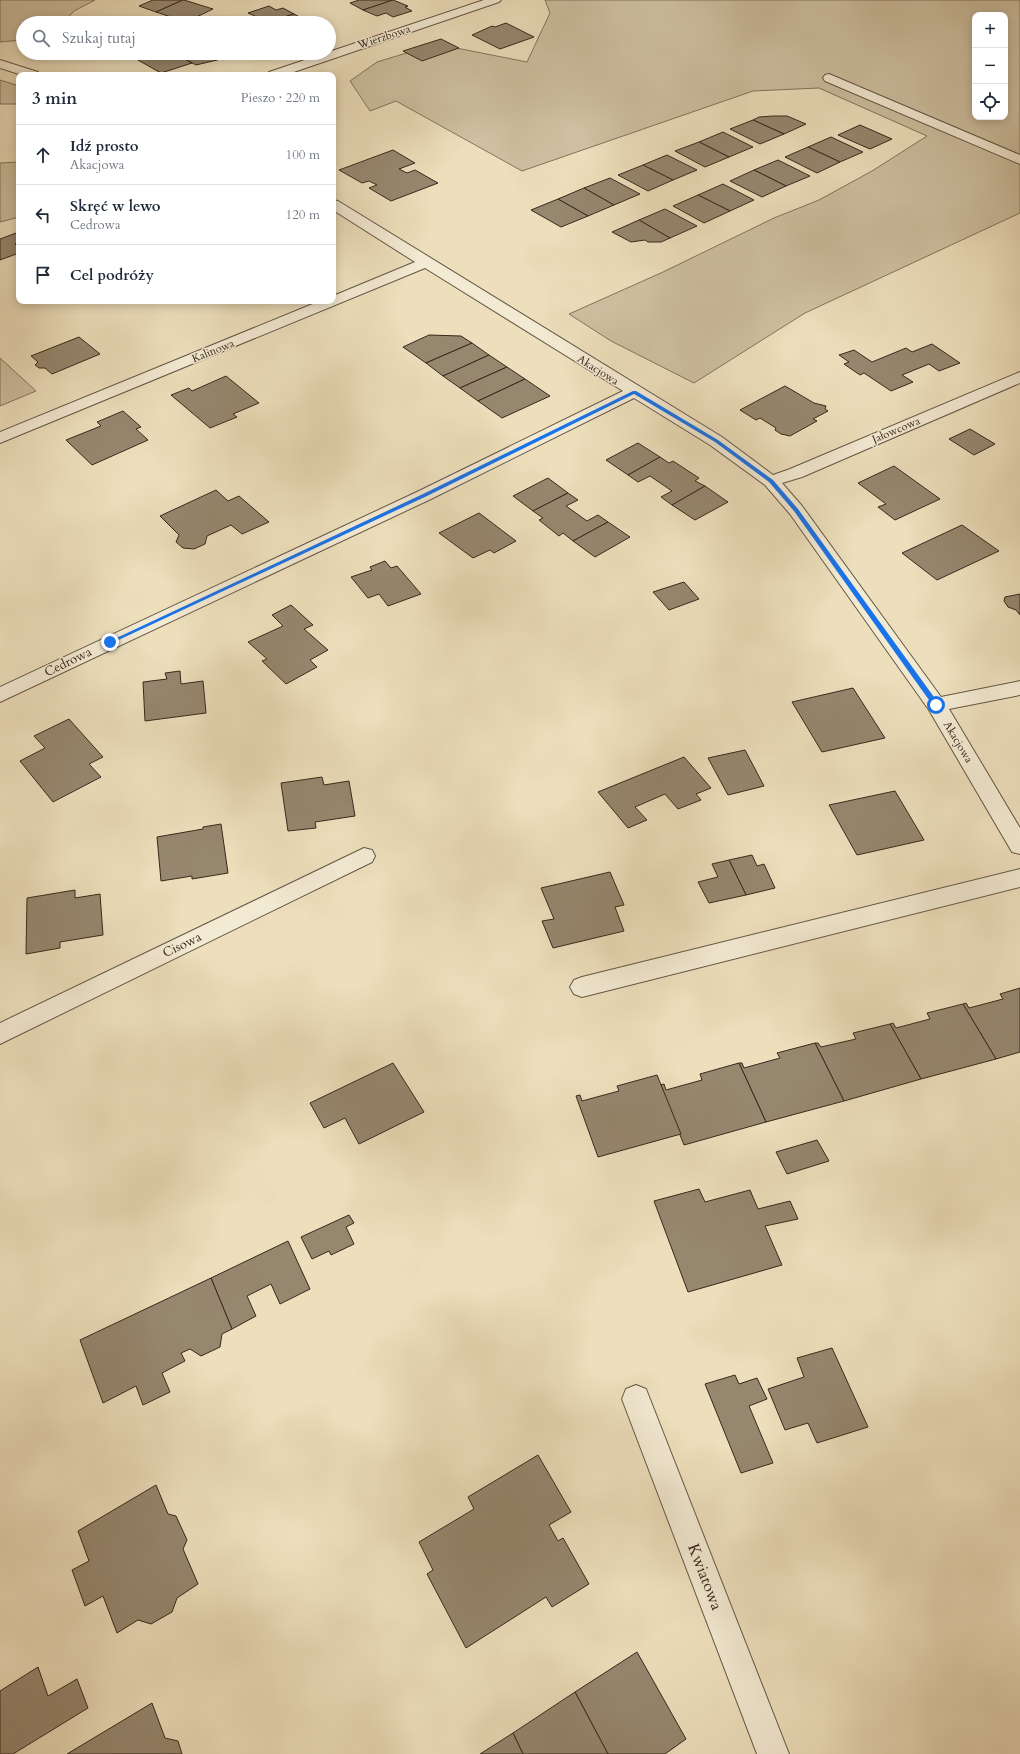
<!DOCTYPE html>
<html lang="pl">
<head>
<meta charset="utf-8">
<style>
	body { margin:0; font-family:Cardo,serif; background:#f2f2f3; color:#1f2937 }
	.controls { position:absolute; right:12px; top:12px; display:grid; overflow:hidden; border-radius:8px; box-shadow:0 2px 10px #0003 }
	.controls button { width:36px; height:36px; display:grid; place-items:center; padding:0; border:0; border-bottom:1px solid #e0e1e3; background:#fff; color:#1f2937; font:20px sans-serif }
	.stop { position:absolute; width:12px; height:12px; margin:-9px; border:3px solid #1a73e8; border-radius:50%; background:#fff }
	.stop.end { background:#1a73e8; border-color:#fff; box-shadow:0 1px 4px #0008 }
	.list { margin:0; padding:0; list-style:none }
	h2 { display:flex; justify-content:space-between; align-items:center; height:52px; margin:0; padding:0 16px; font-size:17px }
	h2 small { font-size:13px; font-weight:400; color:#747a83 }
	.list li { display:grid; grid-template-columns:26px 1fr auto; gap:12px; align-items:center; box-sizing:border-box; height:60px; padding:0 16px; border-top:1px solid #e0e1e3 }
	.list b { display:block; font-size:15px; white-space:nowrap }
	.list p { margin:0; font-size:13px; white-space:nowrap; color:#747a83 }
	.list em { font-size:13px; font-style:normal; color:#747a83 }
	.icon { flex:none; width:22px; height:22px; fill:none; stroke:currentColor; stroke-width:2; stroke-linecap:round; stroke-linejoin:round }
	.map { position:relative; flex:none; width:1020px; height:1754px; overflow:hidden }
	.search { position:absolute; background:#fff; box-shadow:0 2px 10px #0003; left:16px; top:16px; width:320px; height:44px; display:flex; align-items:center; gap:10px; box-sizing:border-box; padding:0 14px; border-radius:22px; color:#747a83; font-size:15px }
	.panel { position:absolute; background:#fff; box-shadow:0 2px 10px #0003; left:16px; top:72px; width:320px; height:232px; border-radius:8px }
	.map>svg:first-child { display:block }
</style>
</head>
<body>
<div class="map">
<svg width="1020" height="1754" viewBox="0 0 1020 1754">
	<rect width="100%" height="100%" fill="#eddfbc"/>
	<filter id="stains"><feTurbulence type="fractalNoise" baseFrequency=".005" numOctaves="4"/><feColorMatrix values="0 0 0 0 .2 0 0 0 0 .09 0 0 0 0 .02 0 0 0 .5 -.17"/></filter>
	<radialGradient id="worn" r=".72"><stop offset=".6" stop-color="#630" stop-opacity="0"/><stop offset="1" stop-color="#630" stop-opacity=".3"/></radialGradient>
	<g fill="#cec0a1" stroke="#82745e" fill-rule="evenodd">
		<path d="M0,0h95l-21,11 -11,12h-40v17l-23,2z"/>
		<path d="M545,0h475v213l-215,100 -111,70 -83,-42 -42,-27 94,-42 111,-54 45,-18 53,-29 55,-35 -108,-48 -66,3 -231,80 -126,-70 -26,10 -20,-30 27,-19 59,-18 91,18 23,-49zM975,15h30v102h-30z"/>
		<path d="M0,80l19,6v18h-19z"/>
		<path d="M19,162v55l-19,5v-59z"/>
		<path d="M0,358l36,33 -36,15z"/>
	</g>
	<g fill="#96876f" stroke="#37281c">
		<path d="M153,0h30l-27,12 -17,-6z"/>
		<path d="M183,0h1l29,9 -27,13 -30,-10z"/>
		<path d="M359,0h34l-30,10 -13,-7z"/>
		<path d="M393,0l15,6 -3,1 7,4 -19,6 -7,-4 -9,3 -14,-6z"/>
		<path d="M269,6l7,4 7,-2 11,6 -29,9h-5l-10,-5 5,-2 -7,-3z"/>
		<path d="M294,14l11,6 -10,3h-30z"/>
		<path d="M106,18l16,5h-29z"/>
		<path d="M506,23l28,14 -34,12 -28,-14 20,-9 3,1z"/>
		<path d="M441,39l18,9 -37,13 -19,-10z"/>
		<path d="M160,53h14l18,10 -31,10 -23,-13z"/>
		<path d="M174,53h31l12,7 -21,5z"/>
		<path d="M205,53h27l-5,2 2,1 -12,4z"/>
		<path d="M773,116h14l19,8 -22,10 -31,-14 6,-3z"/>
		<path d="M753,120l31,14 -24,10 -30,-15z"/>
		<path d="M860,125l32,14 -22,10 -32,-14z"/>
		<path d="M723,132l30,15 -24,10 -30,-15z"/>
		<path d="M831,137l32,15 -23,10 -32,-15z"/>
		<path d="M699,142l30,15 -24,10 -30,-16z"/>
		<path d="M808,147l32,15 -23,11 -32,-16z"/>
		<path d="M393,150l22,13 -16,6 8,4 8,-3 23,13 -47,18 -22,-13 8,-3 -8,-4 -7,2 -23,-13z"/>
		<path d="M667,155l30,15 -24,10 -30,-15z"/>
		<path d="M778,160l32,16 -24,10 -32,-16z"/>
		<path d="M643,165l30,15 -25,11 -30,-16z"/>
		<path d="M754,170l32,16 -24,11 -32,-16z"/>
		<path d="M610,178l30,16 -26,11 -30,-17z"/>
		<path d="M723,184l31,16 -24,11 -32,-16z"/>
		<path d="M584,188l30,17 -26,11 -30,-17z"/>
		<path d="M698,195l32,16 -26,12 -31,-17z"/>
		<path d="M558,199l30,17 -27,11 -30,-17z"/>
		<path d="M665,209l32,17 -27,12 -31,-18z"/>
		<path d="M639,220l31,18 -9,4h-13l-3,-2 -14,2 -19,-10z"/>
		<path d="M19,232v10l-4,2 4,3v6l-19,7v-21z"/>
		<path d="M429,335l32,1 11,7 -46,20 -23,-16z"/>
		<path d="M79,337l21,17 -48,20 -7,-6h-6l-4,-3 3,-3 -7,-6z"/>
		<path d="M472,343l17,12 -46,21 -17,-13z"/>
		<path d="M932,344l28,19 -21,8 -10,-7 -27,11 11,7 -22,9 -27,-18 -4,2 -16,-11 5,-2 -10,-7 15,-5 18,12 34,-14 6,4z"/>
		<path d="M489,355l18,12 -47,21 -17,-12z"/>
		<path d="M507,367l18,12 -47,22 -18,-13z"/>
		<path d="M226,376l33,27 -26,11 4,3 -27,11 -39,-33 18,-7 3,3z"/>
		<path d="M525,379l25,17 -48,22 -24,-17z"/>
		<path d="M785,386l29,17 12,3 -1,3 3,2 -15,8 4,2 -27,15 -9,-2 -6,-4 1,-2 -16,-10 -4,2 -16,-10z"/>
		<path d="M123,411l18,16 -5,2 12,11 -56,25 -26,-25 35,-14 -4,-4z"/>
		<path d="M970,429l25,15 -21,11 -25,-16z"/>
		<path d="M638,443l22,14 -32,18 -22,-15z"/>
		<path d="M660,457l9,6 4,-2 26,17 -4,3 10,5 -33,19 -11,-8 11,-6 -22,-15 -12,6 -10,-7z"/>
		<path d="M894,466l46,33 -45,21 -17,-13 8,-3 -28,-21z"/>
		<path d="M548,478l20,15 -35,18 -20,-15z"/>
		<path d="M705,486l23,16 -33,18 -23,-15z"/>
		<path d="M216,490l12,11 11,-5 30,26 -27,12 -11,-9 -24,11 -2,8 -11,5 -11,-1 -7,-6 3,-7 -19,-19z"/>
		<path d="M568,493l10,7 -12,6 21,15 11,-6 10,7 -35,19 -10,-8 -4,3 -20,-16 4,-2 -10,-7z"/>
		<path d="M479,513l37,28 -22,12 -4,-3 -17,8 -34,-25z"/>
		<path d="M608,522l22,15 -35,20 -22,-16z"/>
		<path d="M962,525l37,26 -62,29 -35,-27z"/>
		<path d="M385,561l6,7 6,-2 24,28 -33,12 -9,-12 -11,4 -17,-21 21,-7 -2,-3z"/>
		<path d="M684,582l15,17 -30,11 -16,-18z"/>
		<path d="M1020,594v21l-4,-5 -8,-3 -4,-6 1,-4z"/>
		<path d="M291,605l22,20 -9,4 24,21 -18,10 7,7 -31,17 -24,-23 5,-2 -19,-17 35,-16 -11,-11z"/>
		<path d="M180,671l1,13 22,-3 3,32 -61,8 -2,-39 24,-3 -2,-6z"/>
		<path d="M853,688l32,50 -63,14 -30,-50z"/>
		<path d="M69,719l34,38 -14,7 12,13 -48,25 -33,-41 25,-13 -11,-12z"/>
		<path d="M745,750l19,36 -36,9 -20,-37z"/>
		<path d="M684,757l27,31 -15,6 5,6 -23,9 -13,-15 -30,13 12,13 -19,8 -30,-36z"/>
		<path d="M322,777l2,8 25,-4 6,35 -40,6 1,6 -28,3 -7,-48z"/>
		<path d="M895,791l29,49 -67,15 -28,-50z"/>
		<path d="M221,824l7,49 -36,6v-3l-31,5 -4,-44 46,-8v-2z"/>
		<path d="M752,855l5,11 7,-2 11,24 -29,7 -17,-35z"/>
		<path d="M729,860l17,35 -37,8 -11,-21 20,-5 -6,-13z"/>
		<path d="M610,872l14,33 -9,2 9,24 -71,17 -11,-27 12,-2 -13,-31z"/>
		<path d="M75,890v8l25,-4 3,41 -43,7v6l-34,6 1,-56z"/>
		<path d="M1020,988v64l-24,7 -33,-55 3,-1 3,5 34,-9 -3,-5z"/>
		<path d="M963,1004l33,55 -75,20 -31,-55 3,-1 3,5 34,-9 -3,-6z"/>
		<path d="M890,1024l31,55 -77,22 -29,-58h3l3,4 35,-8 -3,-6z"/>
		<path d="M815,1043l29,58 -78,21 -27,-59h3l2,5 36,-10 -3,-5z"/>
		<path d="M393,1063l31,49 -65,32 -14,-26 -21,10 -14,-25z"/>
		<path d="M739,1063l27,59 -82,23 -24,-60 4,-1 2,6 36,-10 -2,-6z"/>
		<path d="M657,1075l24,59 -83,23 -22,-61 4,-1 2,6 37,-10 -2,-5z"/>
		<path d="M817,1140l12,21 -42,13 -11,-22z"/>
		<path d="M699,1189l6,13 45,-12 8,19 32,-8 8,18 -33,7 17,39 -94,27 -34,-91z"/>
		<path d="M349,1215l5,8 -8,4 8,17 -23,11 -2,-4 -17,8 -11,-22z"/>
		<path d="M288,1241l22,48 -30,15 -9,-20 -24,12 9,20 -24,13 -21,-51z"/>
		<path d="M211,1278l21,51 -10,5 -2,13 -19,9 -11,-7 -9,4 4,8 -23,12 8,19 -27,13 -7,-19 -33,17 -23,-63z"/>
		<path d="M832,1348l36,79 -51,16 -9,-20 -23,7 -17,-41 36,-12 -7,-19z"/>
		<path d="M735,1375l4,9 18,-6 10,21 -18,7 24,57 -32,10 -36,-89z"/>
		<path d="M538,1455l33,57 -22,13 9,16 5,-3 26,46 -37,23 -6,-10 -80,51 -39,-74 6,-4 -14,-28 55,-33 -6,-12z"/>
		<path d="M156,1485l12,29 8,2 11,24 -4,9 15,35 -21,14 -5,14 -21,12 -13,-4 -21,13 -14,-37 -18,10 -13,-36 17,-9 -11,-30z"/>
		<path d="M637,1652l49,87 -21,15h-57l-33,-62z"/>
		<path d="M38,1667l10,29 29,-17 11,29 -75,46h-13v-63z"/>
		<path d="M575,1692l33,62h-85l-10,-21z"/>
		<path d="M152,1703l13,35 13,3 4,13h-115z"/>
		<path d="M513,1733l10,21h-43z"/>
	</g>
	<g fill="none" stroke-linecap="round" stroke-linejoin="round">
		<defs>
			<g id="service">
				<path d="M829,74l191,81v9l-195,-83 -2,-3 2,-3z"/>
				<path d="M1020,869v18l-438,110 -8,-3 -4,-7 4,-7 8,-3z"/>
			</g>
			<g id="minor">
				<path d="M484,0h17l-2,2 -214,73h-18l2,-3z"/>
				<path d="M0,60l38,12 2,3h-18l-22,-7z"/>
				<path d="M333,200l5,1 384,236 51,38 17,-6 230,-97v11l-218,94 -20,6 20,23 139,191 79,-16v14l-71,14 71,119v26l-8,-2 -83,-142 -139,-196 -25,-29 -55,-40 -76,-47 -203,101 -431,203v-15l419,-196 204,-100 -198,-123 -425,175v-11l320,-131h13v-5l82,-34 -82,-52z"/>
				<path d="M364,848l8,2 3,6 -3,6 -372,182v-21z"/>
				<path d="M636,1385l10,4 143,365h-32l-135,-355 4,-10z"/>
			</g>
		</defs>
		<use href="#service" stroke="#645644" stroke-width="2"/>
		<use href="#minor" stroke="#645644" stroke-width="2"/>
		<use href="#service" fill="#f3ead3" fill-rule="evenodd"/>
		<use href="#minor" fill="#f3ead3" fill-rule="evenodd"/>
	</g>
	<path fill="#1a73e8" d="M633,391h3l82,49 55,40 25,29 141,195v3h-5l-140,-196 -25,-29 -54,-40 -81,-48 -207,102 -315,147 -4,-1 315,-148z"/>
	<g text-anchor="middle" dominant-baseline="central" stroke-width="3" stroke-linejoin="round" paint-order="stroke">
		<g font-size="11" fill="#37281c" stroke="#f3ead3">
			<text transform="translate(384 37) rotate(-18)">Wierzbowa</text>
			<text transform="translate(213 351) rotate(-22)">Kalinowa</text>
			<text transform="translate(598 370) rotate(32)">Akacjowa</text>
			<text transform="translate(896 430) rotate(-23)">Jałowcowa</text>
			<text transform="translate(958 742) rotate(59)">Akacjowa</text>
		</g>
		<g font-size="13" fill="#37281c" stroke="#f3ead3">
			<text transform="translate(68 662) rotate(-26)">Cedrowa</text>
			<text transform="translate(182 945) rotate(-26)">Cisowa</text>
		</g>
		<g font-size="16" fill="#37281c" stroke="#f3ead3">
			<text transform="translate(705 1577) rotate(69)">Kwiatowa</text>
		</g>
	</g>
	<rect width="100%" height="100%" filter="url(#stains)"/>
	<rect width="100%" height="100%" fill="url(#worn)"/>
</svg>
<div class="controls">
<button>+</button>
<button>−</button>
<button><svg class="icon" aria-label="locate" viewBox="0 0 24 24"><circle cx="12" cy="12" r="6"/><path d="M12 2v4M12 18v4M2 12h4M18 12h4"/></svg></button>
</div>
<div class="stop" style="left:936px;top:705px"></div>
<div class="stop end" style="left:110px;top:642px"></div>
<div class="search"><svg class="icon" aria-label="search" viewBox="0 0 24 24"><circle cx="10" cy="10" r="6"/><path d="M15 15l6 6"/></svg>Szukaj tutaj</div>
<section class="panel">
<h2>3 min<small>Pieszo · 220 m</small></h2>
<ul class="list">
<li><svg class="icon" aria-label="ahead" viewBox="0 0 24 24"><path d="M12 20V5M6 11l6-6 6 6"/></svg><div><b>Idź prosto</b><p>Akacjowa</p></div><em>100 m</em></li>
<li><svg class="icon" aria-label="left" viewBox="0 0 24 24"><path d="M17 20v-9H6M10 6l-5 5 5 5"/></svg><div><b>Skręć w lewo</b><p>Cedrowa</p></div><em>120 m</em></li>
<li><svg class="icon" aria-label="arrive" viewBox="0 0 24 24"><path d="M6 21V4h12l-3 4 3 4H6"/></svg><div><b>Cel podróży</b></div></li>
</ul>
</section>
</div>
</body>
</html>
